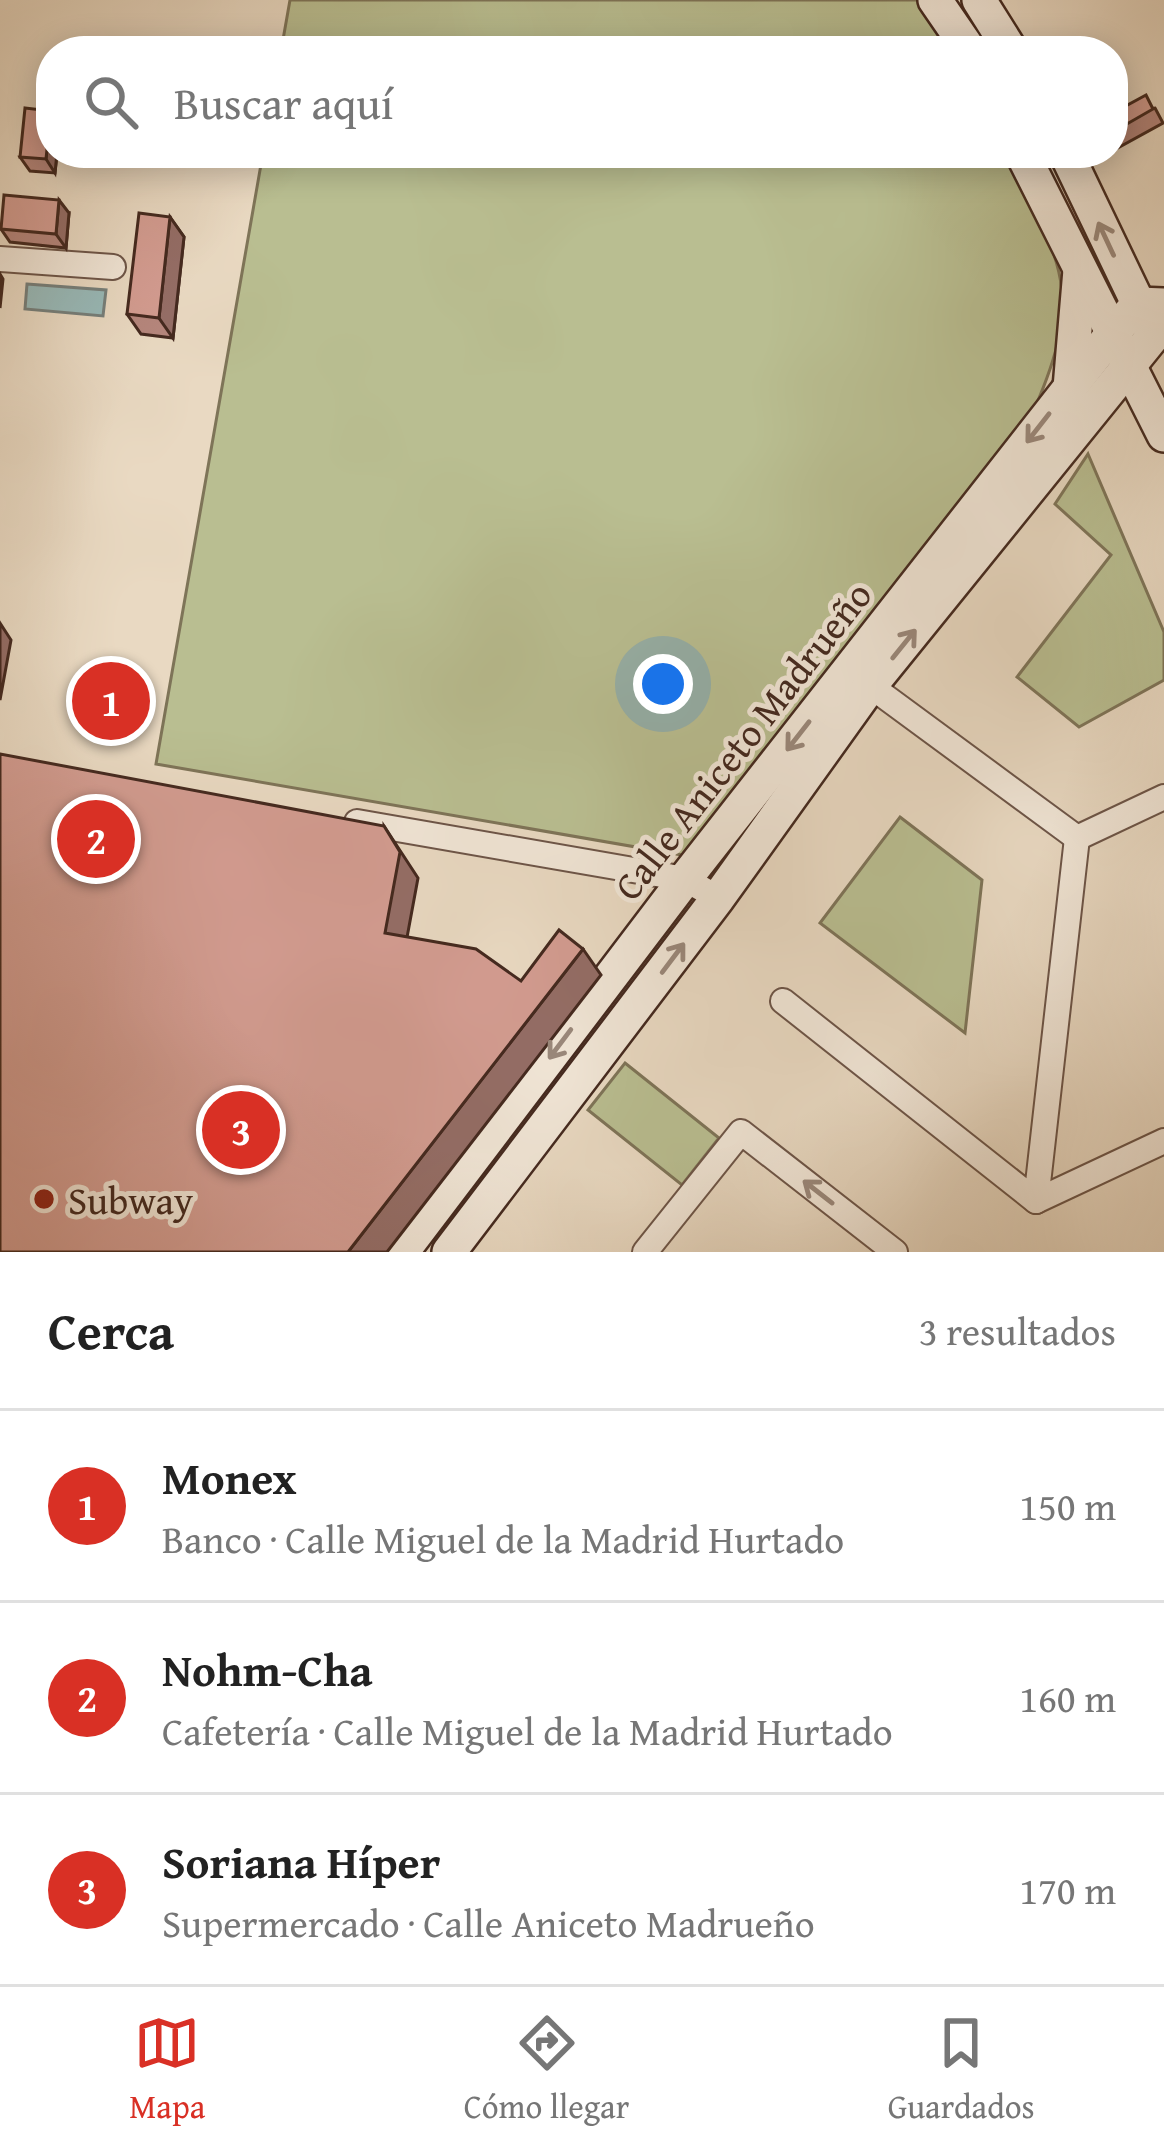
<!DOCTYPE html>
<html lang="es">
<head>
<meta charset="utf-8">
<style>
	body { margin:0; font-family:"Gentium Book Plus",serif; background:#f2f2f2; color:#222 }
	.you { position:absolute; left:663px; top:684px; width:42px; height:42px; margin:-30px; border:9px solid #fff; border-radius:50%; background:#1a73e8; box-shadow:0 0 0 18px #1a73e833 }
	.badge { display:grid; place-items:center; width:78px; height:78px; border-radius:50%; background:#d93025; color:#fff; font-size:39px; font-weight:700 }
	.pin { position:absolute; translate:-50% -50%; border:6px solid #fff; box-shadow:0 3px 12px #0006 }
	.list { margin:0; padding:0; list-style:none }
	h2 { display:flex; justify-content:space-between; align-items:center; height:156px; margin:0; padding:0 48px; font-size:51px }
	h2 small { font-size:39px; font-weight:400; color:#767676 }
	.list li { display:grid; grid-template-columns:78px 1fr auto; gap:36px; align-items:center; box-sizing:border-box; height:192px; padding:0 48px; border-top:3px solid #e0e0e0 }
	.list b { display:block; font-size:45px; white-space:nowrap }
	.list p { margin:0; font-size:39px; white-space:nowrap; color:#767676 }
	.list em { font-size:39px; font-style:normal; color:#767676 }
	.icon { flex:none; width:66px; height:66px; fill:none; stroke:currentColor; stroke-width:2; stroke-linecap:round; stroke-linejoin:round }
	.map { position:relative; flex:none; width:1164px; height:1252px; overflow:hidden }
	.search { position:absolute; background:#fff; box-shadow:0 6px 30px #0003; left:36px; right:36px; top:36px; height:132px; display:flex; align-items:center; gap:30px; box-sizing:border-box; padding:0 42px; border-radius:48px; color:#767676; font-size:45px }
	.sheet { height:732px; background:#fff }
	nav { display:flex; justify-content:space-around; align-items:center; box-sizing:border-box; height:168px; border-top:3px solid #e0e0e0; background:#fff; font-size:33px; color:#767676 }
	nav a { display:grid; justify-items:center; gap:6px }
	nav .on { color:#d93025 }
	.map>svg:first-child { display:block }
</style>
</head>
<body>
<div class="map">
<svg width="1164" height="1252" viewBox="0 0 1164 1252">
	<rect width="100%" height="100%" fill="#e9d9c2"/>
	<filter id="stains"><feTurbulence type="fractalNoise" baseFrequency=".00167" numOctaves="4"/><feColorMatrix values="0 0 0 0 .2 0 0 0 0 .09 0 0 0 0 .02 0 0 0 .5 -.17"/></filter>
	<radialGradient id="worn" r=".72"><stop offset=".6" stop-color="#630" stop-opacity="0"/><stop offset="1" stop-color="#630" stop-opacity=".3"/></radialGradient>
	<g fill="#b9be91" stroke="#7e7458" stroke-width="3">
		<path d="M290,0h628l36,51h-673z"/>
		<path d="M263,153h743c58,113 80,142 24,266l-342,437 -532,-92z"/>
		<path d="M1088,454l76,178v48l-85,47 -62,-50 94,-122 -56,-51z"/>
		<path d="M900,817l82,63 -17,153 -145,-110z"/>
		<path d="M625,1063l94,75 -37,47 -94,-75z"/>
	</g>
	<path fill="#98b9b8" stroke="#767f7b" stroke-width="3" d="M27,284l79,6 -3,26 -78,-7z"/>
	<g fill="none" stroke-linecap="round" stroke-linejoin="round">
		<defs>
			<g id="street">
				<path d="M0,259l113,8"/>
				<path d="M857,676l220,162"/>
				<path d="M357,822l328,57 33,19"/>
				<path d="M1077,838l87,-41"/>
				<path d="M783,1001l253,200 41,-363"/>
				<path d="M1036,1201l128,-60"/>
				<path d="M645,1252l96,-120 154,120"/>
			</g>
			<g id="secondary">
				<path d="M935,0l35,51"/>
				<path d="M979,0l32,51"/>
				<path d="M1022,153l142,282"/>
				<path d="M1066,153l82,171"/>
				<path d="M1070,388l10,-118"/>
				<path d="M402,1252l283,-373 427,-545 26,-30 26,1"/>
				<path d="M449,1252l269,-354 152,-212 283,-350 11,-29"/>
			</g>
		</defs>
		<use href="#street" stroke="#6d5548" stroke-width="28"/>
		<use href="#secondary" stroke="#44291f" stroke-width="38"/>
		<use href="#street" stroke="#f1e6d7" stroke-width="24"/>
		<use href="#secondary" stroke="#f1e6d7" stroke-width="33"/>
	</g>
	<g fill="#b5867d" stroke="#44291f" stroke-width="3">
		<path d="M1155,108l8,15 -49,27 -1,-37z"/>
		<path d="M57,153l-2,20 -25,-2 -10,-14z"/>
		<path d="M69,213l-3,35 -56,-6 -9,-13z"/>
		<path d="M170,217l14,20 -11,101 -32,-4 -14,-20z"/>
	</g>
	<g fill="#946d66" stroke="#44291f" stroke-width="3">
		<path d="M51,111v42h6l-2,20 -9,-14z"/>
		<path d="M59,200l10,13 -3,35 -10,-14z"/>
		<path d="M170,217l14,20 -11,101 -14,-20z"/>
		<path d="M0,274l3,5 -3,29z"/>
		<path d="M0,623l11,17 -11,60z"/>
		<path d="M384,826l34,52 -15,81 -18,-26z"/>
		<path d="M583,949l18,26 -214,277h-39z"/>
	</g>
	<g fill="#d39c91" stroke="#44291f" stroke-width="3">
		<path d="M1146,95l7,14 -40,23v-19z"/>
		<path d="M25,108l26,3 -5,48 -26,-2z"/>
		<path d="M4,195l55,5 -3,34 -55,-5z"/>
		<path d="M139,213l31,4 -11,101 -32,-4z"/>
		<path d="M0,754l384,72 16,26 -15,81 91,16 45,32 38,-51 24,19 -235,303h-348z"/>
	</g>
	<defs><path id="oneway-shaft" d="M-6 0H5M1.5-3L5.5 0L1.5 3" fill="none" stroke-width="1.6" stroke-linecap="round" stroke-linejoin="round" transform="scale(3)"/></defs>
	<g stroke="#9a887b">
		<use href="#oneway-shaft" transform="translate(1106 239) rotate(-115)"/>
		<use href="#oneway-shaft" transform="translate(1038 428) rotate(128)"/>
		<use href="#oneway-shaft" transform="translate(904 644) rotate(-51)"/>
		<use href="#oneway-shaft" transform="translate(798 736) rotate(128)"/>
		<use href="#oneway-shaft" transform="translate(673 958) rotate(-53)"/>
		<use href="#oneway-shaft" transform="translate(560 1044) rotate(127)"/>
		<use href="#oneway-shaft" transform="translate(818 1192) rotate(-142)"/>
	</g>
	<circle fill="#8f2418" stroke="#f1e6d7" stroke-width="4.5" cx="44" cy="1199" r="12"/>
	<g text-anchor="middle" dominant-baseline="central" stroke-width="10" stroke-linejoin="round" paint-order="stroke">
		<g font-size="39" fill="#44291f" stroke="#f1e6d7">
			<text transform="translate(742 740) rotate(-52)">Calle Aniceto Madrueño</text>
		</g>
		<g font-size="39" fill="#44291f" stroke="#f1e6d7" text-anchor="start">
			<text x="68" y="1199">Subway</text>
		</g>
	</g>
	<rect width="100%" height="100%" filter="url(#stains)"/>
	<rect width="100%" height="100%" fill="url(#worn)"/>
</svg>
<div class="you"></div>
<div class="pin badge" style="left:111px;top:701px">1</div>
<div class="pin badge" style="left:96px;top:839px">2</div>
<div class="pin badge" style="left:241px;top:1130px">3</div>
<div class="search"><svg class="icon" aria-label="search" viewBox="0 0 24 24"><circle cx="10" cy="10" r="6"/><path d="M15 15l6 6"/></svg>Buscar aquí</div>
</div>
<section class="sheet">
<h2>Cerca<small>3 resultados</small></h2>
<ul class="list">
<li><span class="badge">1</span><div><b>Monex</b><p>Banco · Calle Miguel de la Madrid Hurtado</p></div><em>150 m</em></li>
<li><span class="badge">2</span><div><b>Nohm-Cha</b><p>Cafetería · Calle Miguel de la Madrid Hurtado</p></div><em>160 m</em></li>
<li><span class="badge">3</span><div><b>Soriana Híper</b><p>Supermercado · Calle Aniceto Madrueño</p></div><em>170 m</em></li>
</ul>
</section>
<nav>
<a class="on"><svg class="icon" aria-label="map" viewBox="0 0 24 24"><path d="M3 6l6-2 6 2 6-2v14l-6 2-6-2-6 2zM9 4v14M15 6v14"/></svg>Mapa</a>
<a><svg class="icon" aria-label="directions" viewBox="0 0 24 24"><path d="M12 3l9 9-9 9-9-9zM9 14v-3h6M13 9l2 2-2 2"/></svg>Cómo llegar</a>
<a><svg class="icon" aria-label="saved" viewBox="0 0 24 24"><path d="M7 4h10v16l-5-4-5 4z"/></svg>Guardados</a>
</nav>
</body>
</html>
